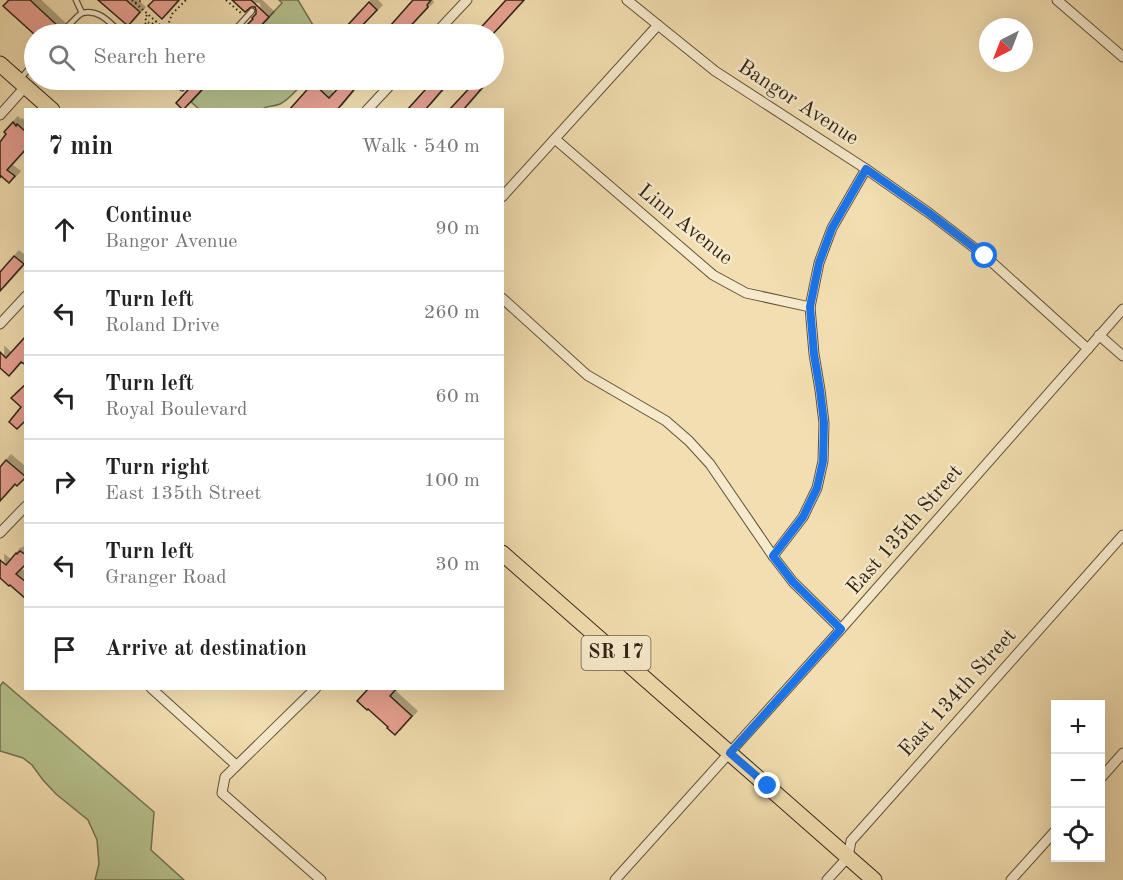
<!DOCTYPE html>
<html lang="en">
<head>
<meta charset="utf-8">
<style>
	body { margin:0; font-family:"Old Standard TT",serif; background:#f2f2f2; color:#222 }
	.controls { position:absolute; right:18px; bottom:18px; display:grid; overflow:hidden; border-radius:0px; box-shadow:0 6px 24px #0002 }
	.controls button { width:54px; height:54px; display:grid; place-items:center; padding:0; border:0; border-bottom:2px solid #e0e0e0; background:#fff; color:#222; font:30px sans-serif }
	.compass { position:absolute; left:979px; top:18px; width:54px; height:54px; border-radius:50%; background:#fff; box-shadow:0 6px 24px #0002; rotate:222deg }
	.stop { position:absolute; width:18px; height:18px; margin:-14px; border:4px solid #1a73e8; border-radius:50%; background:#fff }
	.stop.end { background:#1a73e8; border-color:#fff; box-shadow:0 2px 6px #0008 }
	.list { margin:0; padding:0; list-style:none }
	h2 { display:flex; justify-content:space-between; align-items:center; height:78px; margin:0; padding:0 24px; font-size:26px }
	h2 small { font-size:20px; font-weight:400; color:#767676 }
	.list li { display:grid; grid-template-columns:39px 1fr auto; gap:18px; align-items:center; box-sizing:border-box; height:84px; padding:0 24px; border-top:2px solid #e0e0e0 }
	.list b { display:block; font-size:22px; white-space:nowrap }
	.list p { margin:0; font-size:20px; white-space:nowrap; color:#767676 }
	.list em { font-size:20px; font-style:normal; color:#767676 }
	.icon { flex:none; width:33px; height:33px; fill:none; stroke:currentColor; stroke-width:2; stroke-linecap:round; stroke-linejoin:round }
	.map { position:relative; flex:none; width:1123px; height:880px; overflow:hidden }
	.search { position:absolute; background:#fff; box-shadow:0 6px 24px #0002; left:24px; top:24px; width:480px; height:66px; display:flex; align-items:center; gap:15px; box-sizing:border-box; padding:0 21px; border-radius:33px; color:#767676; font-size:22px }
	.panel { position:absolute; background:#fff; box-shadow:0 6px 24px #0002; left:24px; top:108px; width:480px; height:582px; border-radius:0px }
	.map>svg:first-child { display:block }
</style>
</head>
<body>
<div class="map">
<svg width="1123" height="880" viewBox="0 0 1123 880">
	<defs>
		<filter id="shadow"><feDropShadow dx="5" dy="-5" stdDeviation="0" flood-color="#0004"/></filter>
	</defs>
	<rect width="100%" height="100%" fill="#f2deb0"/>
	<filter id="stains"><feTurbulence type="fractalNoise" baseFrequency=".00333" numOctaves="4"/><feColorMatrix values="0 0 0 0 .2 0 0 0 0 .09 0 0 0 0 .02 0 0 0 .5 -.17"/></filter>
	<radialGradient id="worn" r=".72"><stop offset=".6" stop-color="#630" stop-opacity="0"/><stop offset="1" stop-color="#630" stop-opacity=".3"/></radialGradient>
	<g fill="#b6c28e" stroke="#737352" stroke-width="1.5">
		<path d="M279,0h19l15,25 3,9h-63l29,-31z"/>
		<path d="M211,80h95c-8,8 -16,19 -26,24 -7,3 -13,1 -19,6l-62,-1 -8,-7z"/>
		<path d="M3,682l151,130 -3,38 33,30h-89l4,-16 -2,-24 -9,-20 -32,-26 -13,-14 -11,-15 -9,-7 -23,-7v-65z"/>
	</g>
	<g fill="#e9a293" stroke="#302416" stroke-width="1.5" filter="url(#shadow)">
		<path d="M9,0h21l30,28 -4,6h-22l-31,-28z"/>
		<path d="M98,0h28l14,12 -12,14z"/>
		<path d="M154,0h25l-17,19 -14,-13z"/>
		<path d="M232,0h19l18,17 -16,17h-15l15,-15 -1,-1 4,-4v-4l-1,-3h-4l-6,5z"/>
		<path d="M413,0h18l-4,5 1,2 -25,27h-20z"/>
		<path d="M506,0h18l-31,34h-18z"/>
		<path d="M369,2l8,8 -23,24 -8,-7z"/>
		<path d="M197,80h14l-28,30 -7,-7z"/>
		<path d="M346,80h16l-25,30h-48l24,-27 16,15z"/>
		<path d="M434,80h17l-26,30h-18z"/>
		<path d="M477,80h12l-26,30h-14z"/>
		<path d="M13,122l3,4 1,-2 9,8v17l-19,21 8,6 -6,7 -8,-7 -1,2v-36l6,-8 -2,-2z"/>
		<path d="M14,256l10,8 -24,27v-19z"/>
		<path d="M26,336v29l-5,-3 -12,14 -9,-8v-16l6,6z"/>
		<path d="M26,384v36l-9,9 -8,-7 12,-15 -10,-9z"/>
		<path d="M6,460l20,17 -9,9 -2,-2 -15,17v-34z"/>
		<path d="M20,551l6,4v9l-10,10 10,8v17l-16,-14 -1,1 -9,-8v-18l6,5 10,-12 1,1z"/>
		<path d="M369,688h28l-7,8 22,20 -17,19 -8,-7 1,-1 -20,-18 -1,1 -10,-9z"/>
	</g>
	<g fill="none" stroke-linecap="round" stroke-linejoin="round">
		<defs>
			<g id="lane">
				<path d="M82,13c18,-4 28,10 40,21"/>
				<path d="M60,34l18,-18 4,-3 -6,-13"/>
				<path d="M231,34l21,-23"/>
				<path d="M21,78l13,-15"/>
				<path d="M173,80l9,8 8,-8"/>
			</g>
			<g id="street">
				<path d="M627,0l88,71 151,98 63,44 56,43 103,93"/>
				<path d="M1057,0l66,57"/>
				<path d="M435,34l32,-34"/>
				<path d="M367,110l28,-30"/>
				<path d="M0,115l26,-29"/>
				<path d="M555,139l158,136 33,18 64,14"/>
				<path d="M502,197l156,-172"/>
				<path d="M502,298l85,77 79,46 23,20 21,23 63,92 20,26 48,47"/>
				<path d="M0,324l26,-28"/>
				<path d="M1099,335l24,21"/>
				<path d="M0,533l26,-27"/>
				<path d="M773,556l30,-39 14,-29 6,-27 1,-38 -4,-33 -6,-36 -4,-47 9,-44 13,-35 34,-59"/>
				<path d="M151,688l85,77"/>
				<path d="M316,688l-91,89 -3,16 99,87"/>
				<path d="M1100,779l23,-26"/>
				<path d="M615,880l226,-251 282,-320"/>
				<path d="M827,880l21,-23 3,-16 272,-306"/>
				<path d="M1011,880l45,-50"/>
			</g>
			<g id="primary">
				<path d="M0,64l52,46"/>
				<path d="M502,553l372,327"/>
			</g>
		</defs>
		<use href="#lane" stroke="#60523c" stroke-width="7"/>
		<use href="#street" stroke="#60523c" stroke-width="11"/>
		<use href="#primary" stroke="#302416" stroke-width="17"/>
		<g stroke="#302416" stroke-width="2" stroke-dasharray="1.5 3" stroke-linecap="butt">
			<path d="M132,0l38,34"/>
			<path d="M226,0l16,14"/>
			<path d="M135,3l8,-3"/>
			<path d="M147,15l-2,3 2,4 5,2 4,-3"/>
			<path d="M166,31l6,-17 14,-14"/>
			<path d="M136,34l10,-11"/>
		</g>
		<use href="#lane" stroke="#f7eacc" stroke-width="4.5"/>
		<use href="#street" stroke="#f7eacc" stroke-width="9"/>
		<use href="#primary" stroke="#f2deb0" stroke-width="15"/>
	</g>
	<g fill="none" stroke-linecap="round" stroke-linejoin="round">
		<path stroke="#1a73e8" stroke-width="8" d="M768,786l-38,-33 111,-124 -48,-47 -20,-26 30,-39 14,-29 6,-27 1,-38 -4,-33 -6,-36 -4,-47 9,-44 13,-35 34,-59 63,44 56,43"/>
	</g>
	<g text-anchor="middle" dominant-baseline="central" stroke-width="5" stroke-linejoin="round" paint-order="stroke">
		<rect fill="#f7eacc" stroke="#6c5f4d" stroke-width="1.5" x="581.5" y="636" width="69" height="34" rx="4.5"/>
		<g font-size="20" font-weight="bold" fill="#302416">
			<text x="616" y="653">SR 17</text>
		</g>
		<g font-size="21" fill="#302416" stroke="#f7eacc">
			<text transform="translate(798 103) rotate(33)">Bangor Avenue</text>
			<text transform="translate(685 225) rotate(39)">Linn Avenue</text>
			<text transform="translate(905 530) rotate(-49)">East 135th Street</text>
			<text transform="translate(958 693) rotate(-48)">East 134th Street</text>
		</g>
	</g>
	<rect width="100%" height="100%" filter="url(#stains)"/>
	<rect width="100%" height="100%" fill="url(#worn)"/>
</svg>
<div class="controls">
<button>+</button>
<button>−</button>
<button><svg class="icon" aria-label="locate" viewBox="0 0 24 24"><circle cx="12" cy="12" r="6"/><path d="M12 2v4M12 18v4M2 12h4M18 12h4"/></svg></button>
</div>
<svg class="compass" viewBox="-18 -18 36 36"><path d="M0-13l5 13h-10z" fill="#e53935"/><path d="M0 13l5-13h-10z" fill="#767676"/></svg>
<div class="stop" style="left:985px;top:256px"></div>
<div class="stop end" style="left:768px;top:786px"></div>
<div class="search"><svg class="icon" aria-label="search" viewBox="0 0 24 24"><circle cx="10" cy="10" r="6"/><path d="M15 15l6 6"/></svg>Search here</div>
<section class="panel">
<h2>7 min<small>Walk · 540 m</small></h2>
<ul class="list">
<li><svg class="icon" aria-label="ahead" viewBox="0 0 24 24"><path d="M12 20V5M6 11l6-6 6 6"/></svg><div><b>Continue</b><p>Bangor Avenue</p></div><em>90 m</em></li>
<li><svg class="icon" aria-label="left" viewBox="0 0 24 24"><path d="M17 20v-9H6M10 6l-5 5 5 5"/></svg><div><b>Turn left</b><p>Roland Drive</p></div><em>260 m</em></li>
<li><svg class="icon" aria-label="left" viewBox="0 0 24 24"><path d="M17 20v-9H6M10 6l-5 5 5 5"/></svg><div><b>Turn left</b><p>Royal Boulevard</p></div><em>60 m</em></li>
<li><svg class="icon" aria-label="right" viewBox="0 0 24 24"><path d="M7 20v-9h11M14 6l5 5-5 5"/></svg><div><b>Turn right</b><p>East 135th Street</p></div><em>100 m</em></li>
<li><svg class="icon" aria-label="left" viewBox="0 0 24 24"><path d="M17 20v-9H6M10 6l-5 5 5 5"/></svg><div><b>Turn left</b><p>Granger Road</p></div><em>30 m</em></li>
<li><svg class="icon" aria-label="arrive" viewBox="0 0 24 24"><path d="M6 21V4h12l-3 4 3 4H6"/></svg><div><b>Arrive at destination</b></div></li>
</ul>
</section>
</div>
</body>
</html>
